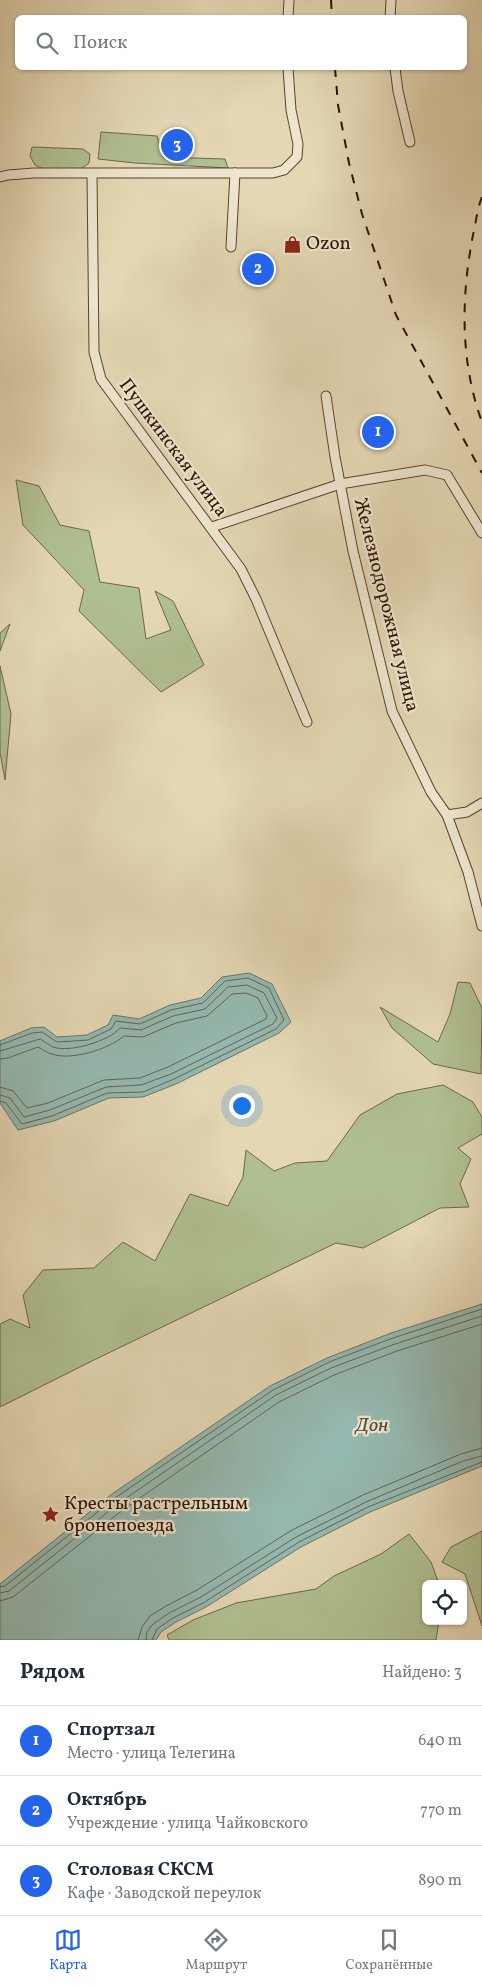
<!DOCTYPE html>
<html lang="ru">
<head>
<meta charset="utf-8">
<style>
	body { margin:0; font-family:Vollkorn,serif; background:#f2f2f3; color:#1f2937 }
	.controls { position:absolute; right:15px; bottom:15px; display:grid; overflow:hidden; border-radius:8px; box-shadow:0 1px 4px #0004 }
	.controls button { width:45px; height:45px; display:grid; place-items:center; padding:0; border:0; border-bottom:1px solid #e0e1e3; background:#fff; color:#1f2937; font:25px sans-serif }
	.you { position:absolute; left:241px; top:1105px; width:18px; height:18px; margin:-12px; border:4px solid #fff; border-radius:50%; background:#1a73e8; box-shadow:0 0 0 8px #1a73e833 }
	.badge { display:grid; place-items:center; width:32px; height:32px; border-radius:50%; background:#2563eb; color:#fff; font-size:16px; font-weight:700 }
	.pin { position:absolute; translate:-50% -50%; border:2px solid #fff; box-shadow:0 1px 5px #0006 }
	.list { margin:0; padding:0; list-style:none }
	h2 { display:flex; justify-content:space-between; align-items:center; height:65px; margin:0; padding:0 20px; font-size:21px }
	h2 small { font-size:16px; font-weight:400; color:#747a83 }
	.list li { display:grid; grid-template-columns:32px 1fr auto; gap:15px; align-items:center; box-sizing:border-box; height:70px; padding:0 20px; border-top:1px solid #e0e1e3 }
	.list b { display:block; font-size:19px; white-space:nowrap }
	.list p { margin:0; font-size:16px; white-space:nowrap; color:#747a83 }
	.list em { font-size:16px; font-style:normal; color:#747a83 }
	.icon { flex:none; width:28px; height:28px; fill:none; stroke:currentColor; stroke-width:2; stroke-linecap:round; stroke-linejoin:round }
	.map { position:relative; flex:none; width:482px; height:1640px; overflow:hidden }
	.search { position:absolute; background:#fff; box-shadow:0 1px 4px #0004; left:15px; right:15px; top:15px; height:55px; display:flex; align-items:center; gap:12px; box-sizing:border-box; padding:0 18px; border-radius:8px; color:#747a83; font-size:19px }
	.sheet { height:275px; background:#fff }
	nav { display:flex; justify-content:space-around; align-items:center; box-sizing:border-box; height:70px; border-top:1px solid #e0e1e3; background:#fff; font-size:14px; color:#747a83 }
	nav a { display:grid; justify-items:center; gap:2px }
	nav .on { color:#2563eb }
	.map>svg:first-child { display:block }
</style>
</head>
<body>
<div class="map">
<svg width="482" height="1640" viewBox="0 0 482 1640">
	<rect width="100%" height="100%" fill="#e4d7b4"/>
	<filter id="stains"><feTurbulence type="fractalNoise" baseFrequency=".004" numOctaves="4"/><feColorMatrix values="0 0 0 0 .2 0 0 0 0 .09 0 0 0 0 .02 0 0 0 .5 -.17"/></filter>
	<radialGradient id="worn" r=".72"><stop offset=".6" stop-color="#630" stop-opacity="0"/><stop offset="1" stop-color="#630" stop-opacity=".3"/></radialGradient>
	<g fill="#b0bf90" stroke="#6e6848">
		<path d="M101,132l56,4 6,21 62,2 3,9 -93,-5 -37,-4z"/>
		<path d="M32,147l51,2 7,5 -1,9 -8,6h-38l-8,-4 -5,-9z"/>
		<path d="M16,480l23,6 21,39 29,6 11,51 39,6 7,51 25,-9 -16,-39 18,10 31,64 -43,27 -82,-81 5,-21 -61,-65z"/>
		<path d="M10,624l-10,27v-18z"/>
		<path d="M0,666l11,48 -6,66 -5,-28z"/>
		<path d="M458,982l12,1 12,25 -1,66 -48,-10 -41,-36 -12,-21 58,35 12,-28z"/>
		<path d="M443,1085l30,17 9,15v17l-24,14 13,11 -11,25 9,23 -29,1 -77,40 -27,-5 -242,117 -94,47v-83l10,-5 20,9 -7,-33 20,-25 51,-2 29,-26 32,19 35,-67 38,12 15,-29 3,-27 28,21 21,-8 32,-2 33,-46 37,-21z"/>
		<path d="M482,1531v95l-17,-52 -23,-12 9,-15z"/>
		<path d="M409,1534l22,28 8,22h-13v37h13l-3,19h-267l-2,-5 26,-15 43,-17 80,-14 18,-13 47,-22z"/>
	</g>
	<g fill="#95b9b0" stroke="#6b756a">
		<path d="M249,973l23,11 19,38 -12,11 -103,51 -33,13 -34,1 -55,23 -36,9 -18,-27v-62l31,-13 13,-1 13,10 30,-2 21,-10 5,-10 26,4 31,-14 31,-7 21,-21z"/>
		<path d="M482,1304v162l-112,46 -69,35 -95,60 -30,15 -15,10 -5,8h-156v-56l112,-90 158,-108 57,-28 64,-25z"/>
	</g>
	<g fill="none" stroke-linecap="round" stroke-linejoin="round">
		<g stroke="#616458" stroke-width="1">
			<path d="M0,1045l32,-12 10,-1 15,10 31,-2 23,-11 5,-8 24,3 31,-14 32,-7 22,-22 23,-3 21,10 15,32 -8,9 -102,50 -31,13 -36,1 -55,23 -30,8 -16,-21 -6,-2"/>
			<path d="M0,1051l40,-12c4,2 9,6 13,8 17,6 56,-6 67,-19l21,2 32,-14 32,-7 23,-22 19,-2 17,8 13,25 -4,6 -102,50 -30,11 -35,2 -56,23 -26,7 -14,-19 -10,-3"/>
			<path d="M0,1059l8,-1 30,-11c4,2 9,6 14,7 19,7 57,-5 72,-18l19,1 33,-14 31,-7 25,-22 14,-1 12,5 9,18 -1,3 -98,48 -28,11 -36,2 -56,23 -21,5 -14,-17 -13,-4"/>
			<path d="M0,1587l5,-1 110,-88 158,-108 56,-28 64,-24 89,-29"/>
			<path d="M0,1593l9,-2 110,-88 157,-108 55,-27 64,-24 87,-28"/>
			<path d="M0,1601l13,-4 111,-88 155,-107 55,-27 63,-24 85,-27"/>
			<path d="M138,1640l4,-13 8,-11 16,-10 31,-16 95,-60 71,-35 98,-41 21,-6"/>
			<path d="M146,1640l1,-8 5,-7 17,-12 32,-16 95,-60 70,-35 97,-41 19,-5"/>
			<path d="M152,1640l5,-11 16,-11 30,-15 96,-61 69,-35 114,-45"/>
		</g>
		<defs>
			<g id="minor">
				<path d="M288,18l1,-18"/>
				<path d="M390,18l1,-18"/>
				<path d="M395,68l3,23 12,51"/>
				<path d="M92,174l2,178 7,27 140,190 15,30 51,123"/>
				<path d="M0,177l8,-2 26,-2h239l11,-3 13,-13 1,-13 -7,-34 -3,-42"/>
				<path d="M231,247l4,-74"/>
				<path d="M326,396l9,61 18,94 39,160 39,81 16,23 21,57 14,54"/>
				<path d="M212,527l128,-43 85,-14 22,5 35,58"/>
				<path d="M447,815l20,-3 15,-9"/>
			</g>
		</defs>
		<use href="#minor" stroke="#5b422e" stroke-width="11"/>
		<use href="#minor" stroke="#ede5ce" stroke-width="9"/>
		<g stroke="#2d1001" stroke-width="2" stroke-dasharray="9 9" stroke-linecap="butt">
			<path d="M331,0l1,18"/>
			<path d="M335,68l3,37 11,58 13,51 34,101 86,158"/>
			<path d="M482,197c-5,12 -6,26 -9,38 -12,62 -13,127 9,187"/>
		</g>
	</g>
	<defs>
		<symbol id="shop-bare" viewBox="-9 -9 18 18"><path d="M-5-2.5h2.3a2.7 3.5 0 0 1 5.4 0H5L5.5 6h-11ZM-1.5-2.5h3a1.5 2.3 0 0 0-3 0Z" fill="#8f2418" stroke="#ede5ce" stroke-width="2.5" paint-order="stroke"/></symbol>
		<symbol id="sight-bare" viewBox="-9 -9 18 18"><path d="M0-6L1.8-2.2L6-1.7L2.9 1.2L3.7 5.4L0 3.3L-3.7 5.4L-2.9 1.2L-6-1.7L-1.8-2.2Z" fill="#8f2418" stroke="#ede5ce" stroke-width="2.5" paint-order="stroke"/></symbol>
	</defs>
	<g fill-rule="evenodd">
		<use href="#shop-bare" x="280" y="232" width="25" height="25"/>
		<use href="#sight-bare" x="38" y="1502" width="25" height="25"/>
	</g>
	<g text-anchor="middle" dominant-baseline="central" stroke-width="4.5" stroke-linejoin="round" paint-order="stroke">
		<g font-size="19" fill="#2d1001" stroke="#ede5ce" text-anchor="start">
			<text x="306" y="244">Ozon</text>
			<text x="64" y="1504">Кресты растрельным<tspan x="64" dy="22">бронепоезда</tspan></text>
		</g>
		<g font-size="19" fill="#2d1001" stroke="#ede5ce">
			<text transform="translate(173 448) rotate(53)">Пушкинская улица</text>
			<text transform="translate(386 605) rotate(76)">Железнодорожная улица</text>
		</g>
		<g font-size="20" font-style="italic" fill="#514b3e" stroke="#ede5ce">
			<text x="372" y="1426">Дон</text>
		</g>
	</g>
	<rect width="100%" height="100%" filter="url(#stains)"/>
	<rect width="100%" height="100%" fill="url(#worn)"/>
</svg>
<div class="controls">
<button><svg class="icon" aria-label="locate" viewBox="0 0 24 24"><circle cx="12" cy="12" r="6"/><path d="M12 2v4M12 18v4M2 12h4M18 12h4"/></svg></button>
</div>
<div class="you"></div>
<div class="pin badge" style="left:378px;top:432px">1</div>
<div class="pin badge" style="left:258px;top:269px">2</div>
<div class="pin badge" style="left:177px;top:145px">3</div>
<div class="search"><svg class="icon" aria-label="search" viewBox="0 0 24 24"><circle cx="10" cy="10" r="6"/><path d="M15 15l6 6"/></svg>Поиск</div>
</div>
<section class="sheet">
<h2>Рядом<small>Найдено: 3</small></h2>
<ul class="list">
<li><span class="badge">1</span><div><b>Спортзал</b><p>Место · улица Телегина</p></div><em>640 m</em></li>
<li><span class="badge">2</span><div><b>Октябрь</b><p>Учреждение · улица Чайковского</p></div><em>770 m</em></li>
<li><span class="badge">3</span><div><b>Столовая СКСМ</b><p>Кафе · Заводской переулок</p></div><em>890 m</em></li>
</ul>
</section>
<nav>
<a class="on"><svg class="icon" aria-label="map" viewBox="0 0 24 24"><path d="M3 6l6-2 6 2 6-2v14l-6 2-6-2-6 2zM9 4v14M15 6v14"/></svg>Карта</a>
<a><svg class="icon" aria-label="directions" viewBox="0 0 24 24"><path d="M12 3l9 9-9 9-9-9zM9 14v-3h6M13 9l2 2-2 2"/></svg>Маршрут</a>
<a><svg class="icon" aria-label="saved" viewBox="0 0 24 24"><path d="M7 4h10v16l-5-4-5 4z"/></svg>Сохранённые</a>
</nav>
</body>
</html>
